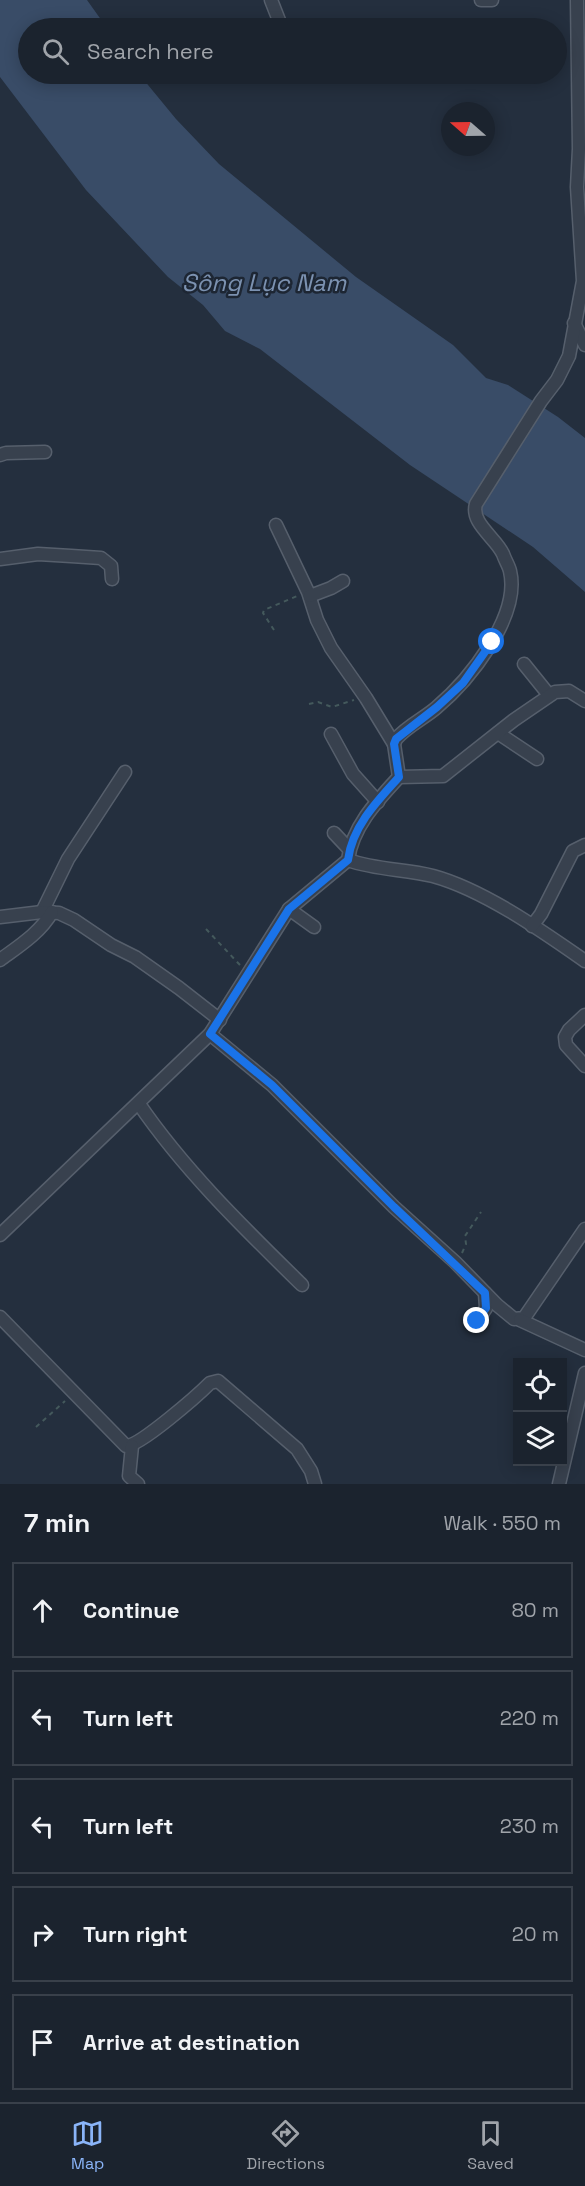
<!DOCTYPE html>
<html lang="en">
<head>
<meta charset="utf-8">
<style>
	body { margin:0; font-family:"Space Grotesk",sans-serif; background:#242b36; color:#f1f3f6 }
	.controls { position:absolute; right:18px; bottom:18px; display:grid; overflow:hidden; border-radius:0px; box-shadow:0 3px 15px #0003 }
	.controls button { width:54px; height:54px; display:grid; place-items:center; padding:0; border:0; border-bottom:2px solid #39404a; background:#1b232e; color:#f1f3f6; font:30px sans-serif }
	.compass { position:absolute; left:441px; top:102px; width:54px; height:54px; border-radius:50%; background:#1b232e; box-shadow:0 3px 15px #0003; rotate:290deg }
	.stop { position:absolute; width:18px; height:18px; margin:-14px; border:4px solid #1a73e8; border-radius:50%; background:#fff }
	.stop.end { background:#1a73e8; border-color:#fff; box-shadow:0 2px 6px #0008 }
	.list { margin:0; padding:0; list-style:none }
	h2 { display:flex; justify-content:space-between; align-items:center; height:78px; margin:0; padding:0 24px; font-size:26px }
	h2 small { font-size:20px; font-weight:400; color:#a0a4aa }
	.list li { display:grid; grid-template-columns:39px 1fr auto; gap:18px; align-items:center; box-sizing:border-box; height:96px; margin:0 12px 12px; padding:0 12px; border:2px solid #39404a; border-radius:0px }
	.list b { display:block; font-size:22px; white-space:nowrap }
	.list em { font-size:20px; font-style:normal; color:#a0a4aa }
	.icon { flex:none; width:33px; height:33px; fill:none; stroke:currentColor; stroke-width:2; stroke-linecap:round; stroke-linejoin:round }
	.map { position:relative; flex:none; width:585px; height:1484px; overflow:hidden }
	.search { position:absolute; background:#1b232e; box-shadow:0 3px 15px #0003; left:18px; right:18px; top:18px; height:66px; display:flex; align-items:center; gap:15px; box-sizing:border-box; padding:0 21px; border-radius:33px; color:#a0a4aa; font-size:22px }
	.sheet { height:618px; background:#1b232e }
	nav { display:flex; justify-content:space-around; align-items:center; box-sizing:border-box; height:84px; border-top:2px solid #39404a; background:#1b232e; font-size:16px; color:#a0a4aa }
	nav a { display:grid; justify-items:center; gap:3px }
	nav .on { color:#8ab4f8 }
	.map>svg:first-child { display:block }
</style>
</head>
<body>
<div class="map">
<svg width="585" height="1484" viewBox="0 0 585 1484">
	<rect width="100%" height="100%" fill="#242f3e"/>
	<path fill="#394c67" d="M0,0h87l20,28h-79v46h111l37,45 43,45 137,113 97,68 33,33 22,7 50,32 27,21v154l-52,-45 -123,-82 -150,-116 -35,-18 -22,-26 -35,-28 -82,-87 -86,-113z"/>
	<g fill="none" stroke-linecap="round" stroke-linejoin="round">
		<defs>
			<g id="minor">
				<path d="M271,0l11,28"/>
				<path d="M481,0h11"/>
				<path d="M574,323l11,22"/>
				<path d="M0,455l6,-2 39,-1"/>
				<path d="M276,525l32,67 9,28 14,28 35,50 28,46"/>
				<path d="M0,559l38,-5 33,2 30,2 10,8 1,13"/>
				<path d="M310,596l21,-8 12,-7"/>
				<path d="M524,664l25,31"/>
				<path d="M498,733l39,26"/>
				<path d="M331,734l22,40 25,28"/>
				<path d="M399,777l44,-1 71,-56 41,-28 14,-1 16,10"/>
				<path d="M334,833l15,16"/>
				<path d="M348,860c28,10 57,9 85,16 51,14 109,55 152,85"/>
				<path d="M289,909l25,18"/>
				<path d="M42,912l26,-53 57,-87"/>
				<path d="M0,917l42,-5 17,1 15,7 37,25 24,12 44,31 41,32"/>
				<path d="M532,926l9,-12 32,-63 12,-6"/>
				<path d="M0,960c19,-14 40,-27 52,-48"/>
				<path d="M585,1015l-16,15 -4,7 1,8 19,21"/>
				<path d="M210,1034l62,51 122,122 61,55 42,43 17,14 10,-1 61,-89"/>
				<path d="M139,1104c46,67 105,124 163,181"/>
				<path d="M0,1235l210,-201 79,-125 59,-49c4,-33 29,-59 51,-83l-5,-33 2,-5c11,-13 27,-20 40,-31 32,-27 85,-91 74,-137 -1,-5 -5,-11 -7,-17 -7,-16 -33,-31 -27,-50l65,-103 16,-21 12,-24 14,-75 -6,-94 2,-38 -2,-149"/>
				<path d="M0,1317l126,129c14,0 72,-51 84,-63l8,-2 79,68 14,22 4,13"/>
				<path d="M520,1320l65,30"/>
				<path d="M477,1321l9,-13 -1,-15"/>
				<path d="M132,1446l-3,30 9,8"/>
				<path d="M559,1484l26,-111"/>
			</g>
		</defs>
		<use href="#minor" stroke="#565f6c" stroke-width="15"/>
		<g stroke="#44595c" stroke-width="2" stroke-dasharray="4.5 4.5" stroke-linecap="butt">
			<path d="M274,630l-11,-17 1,-3 33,-14"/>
			<path d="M309,704l9,-2 14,5 22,-7"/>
			<path d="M206,929l34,36"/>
			<path d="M462,1253l4,-9 -1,-8 16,-24"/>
			<path d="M36,1427l29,-26"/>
		</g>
		<use href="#minor" stroke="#38414e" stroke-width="12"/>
	</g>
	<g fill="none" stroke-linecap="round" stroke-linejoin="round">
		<path stroke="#1a73e8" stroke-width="8" d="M477,1321l9,-13 -1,-15 -91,-86 -122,-122 -62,-51 79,-125 59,-49c4,-33 29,-59 51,-83l-5,-33 2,-5 41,-32 26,-24 29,-41"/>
	</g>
	<g text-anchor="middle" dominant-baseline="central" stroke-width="5" stroke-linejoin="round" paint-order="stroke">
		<g font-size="24" font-style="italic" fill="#7c92b1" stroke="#1d2633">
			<text x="264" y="282">Sông Lục Nam</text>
		</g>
	</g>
</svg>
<div class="controls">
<button><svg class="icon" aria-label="locate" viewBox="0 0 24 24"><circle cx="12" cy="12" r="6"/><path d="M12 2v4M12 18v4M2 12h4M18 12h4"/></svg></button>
<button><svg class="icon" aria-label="layers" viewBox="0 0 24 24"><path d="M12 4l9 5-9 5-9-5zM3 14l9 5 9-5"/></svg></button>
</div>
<svg class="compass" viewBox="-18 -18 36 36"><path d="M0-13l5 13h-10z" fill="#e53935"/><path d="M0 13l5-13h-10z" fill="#a0a4aa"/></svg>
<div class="stop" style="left:492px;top:642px"></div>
<div class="stop end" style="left:477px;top:1321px"></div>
<div class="search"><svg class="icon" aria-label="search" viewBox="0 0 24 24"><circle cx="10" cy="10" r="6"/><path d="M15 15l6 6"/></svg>Search here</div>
</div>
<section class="sheet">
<h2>7 min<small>Walk · 550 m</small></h2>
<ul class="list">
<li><svg class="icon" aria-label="ahead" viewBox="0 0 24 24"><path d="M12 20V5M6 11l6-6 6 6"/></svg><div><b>Continue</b></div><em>80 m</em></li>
<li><svg class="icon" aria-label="left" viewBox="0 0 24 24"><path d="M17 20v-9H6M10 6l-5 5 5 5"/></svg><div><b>Turn left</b></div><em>220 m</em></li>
<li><svg class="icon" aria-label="left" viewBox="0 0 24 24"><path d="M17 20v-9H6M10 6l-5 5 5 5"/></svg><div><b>Turn left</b></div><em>230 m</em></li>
<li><svg class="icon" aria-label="right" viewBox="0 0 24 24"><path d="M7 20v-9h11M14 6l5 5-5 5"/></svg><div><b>Turn right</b></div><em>20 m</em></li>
<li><svg class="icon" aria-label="arrive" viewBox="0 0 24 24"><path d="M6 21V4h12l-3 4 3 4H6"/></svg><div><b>Arrive at destination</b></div></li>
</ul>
</section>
<nav>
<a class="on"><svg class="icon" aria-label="map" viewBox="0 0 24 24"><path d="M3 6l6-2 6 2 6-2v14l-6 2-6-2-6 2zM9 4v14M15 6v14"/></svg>Map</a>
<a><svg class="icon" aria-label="directions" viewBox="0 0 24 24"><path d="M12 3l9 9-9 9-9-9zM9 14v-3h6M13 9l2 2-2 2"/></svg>Directions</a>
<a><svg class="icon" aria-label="saved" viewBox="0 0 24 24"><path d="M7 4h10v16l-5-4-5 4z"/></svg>Saved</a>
</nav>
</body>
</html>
